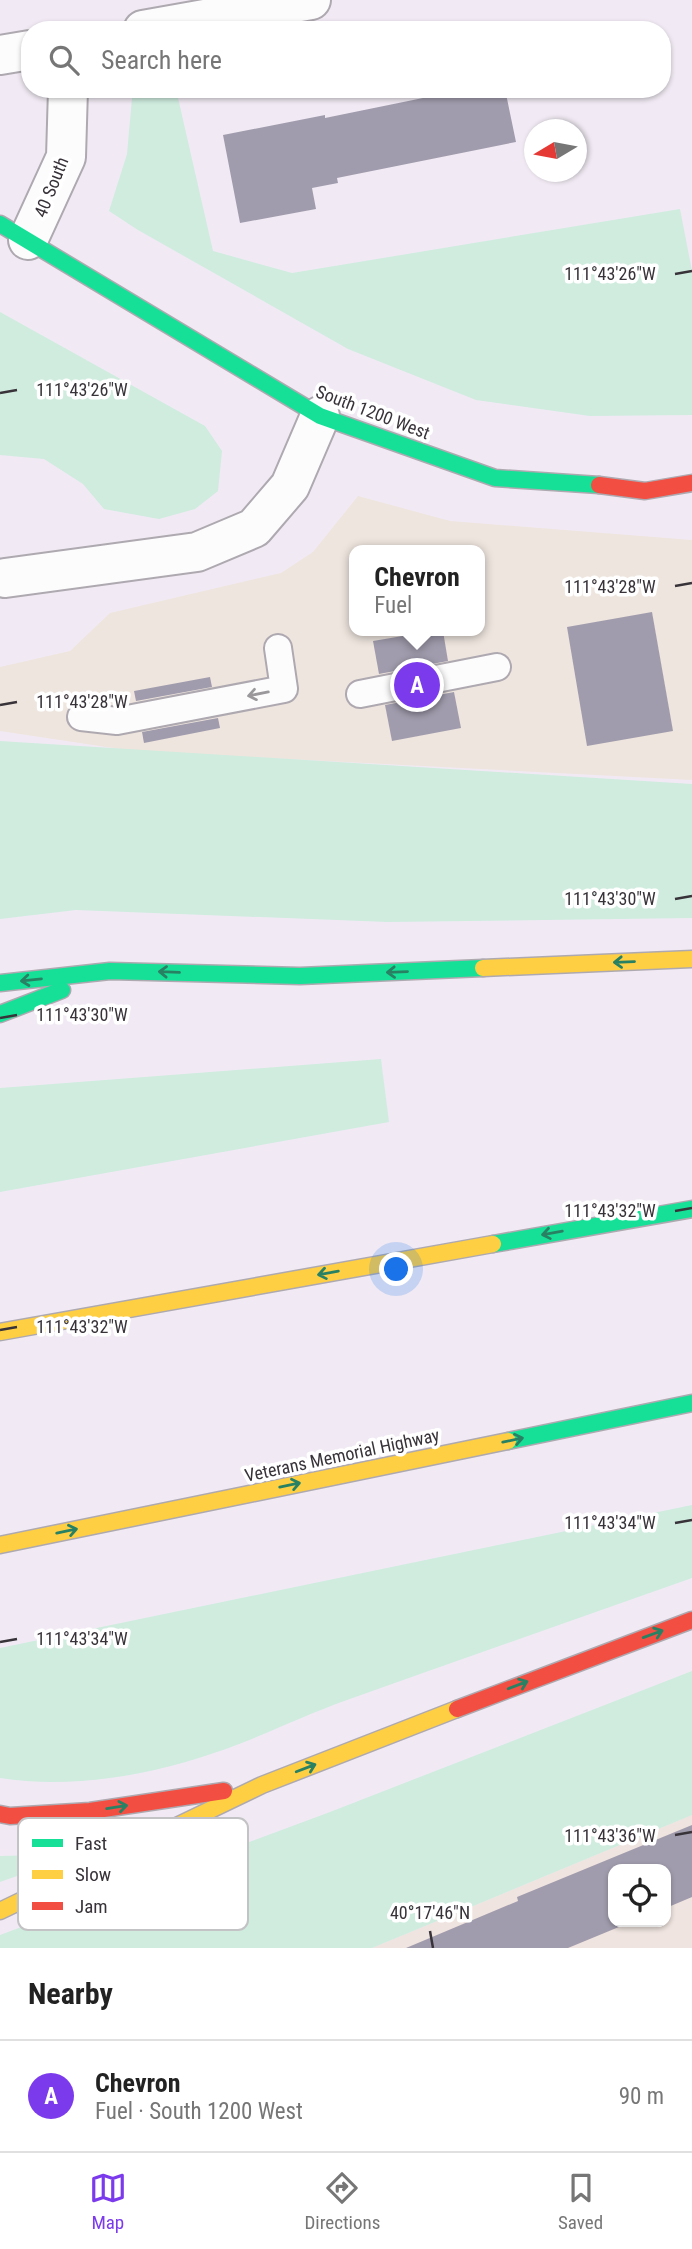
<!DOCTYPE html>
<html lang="en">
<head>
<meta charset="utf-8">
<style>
	body { margin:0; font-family:"Roboto Condensed",sans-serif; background:#f6f6f6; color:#222 }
	.controls { position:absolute; right:21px; bottom:21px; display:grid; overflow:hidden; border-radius:14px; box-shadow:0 2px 5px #0004 }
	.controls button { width:63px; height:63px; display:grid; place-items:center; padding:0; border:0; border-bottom:2px solid #e0e0e0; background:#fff; color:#222; font:35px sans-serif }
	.compass { position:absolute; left:524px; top:119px; width:63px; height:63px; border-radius:50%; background:#fff; box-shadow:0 2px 5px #0004; rotate:260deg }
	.you { position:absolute; left:397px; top:1270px; width:24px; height:24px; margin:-18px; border:5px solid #fff; border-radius:50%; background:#1a73e8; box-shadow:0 0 0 10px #1a73e833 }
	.badge { display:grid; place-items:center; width:46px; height:46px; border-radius:50%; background:#7c3aed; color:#fff; font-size:23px; font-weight:700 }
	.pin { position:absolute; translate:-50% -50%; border:4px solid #fff; box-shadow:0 2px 7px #0006 }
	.popup { position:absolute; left:349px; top:545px; width:136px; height:91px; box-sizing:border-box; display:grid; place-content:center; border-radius:14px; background:#fff; filter:drop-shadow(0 2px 5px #0005); font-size:23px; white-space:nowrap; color:#767676 }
	.popup b { font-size:26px; color:#222 }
	.popup::after { content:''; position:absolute; left:50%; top:100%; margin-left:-14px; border:14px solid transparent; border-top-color:#fff }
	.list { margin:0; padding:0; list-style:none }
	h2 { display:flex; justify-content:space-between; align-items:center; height:91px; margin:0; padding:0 28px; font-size:30px }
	h2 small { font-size:23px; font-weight:400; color:#767676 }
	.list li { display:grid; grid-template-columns:46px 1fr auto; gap:21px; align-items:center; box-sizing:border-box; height:112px; padding:0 28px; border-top:2px solid #e0e0e0 }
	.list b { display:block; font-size:26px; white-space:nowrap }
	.list p { margin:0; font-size:23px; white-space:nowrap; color:#767676 }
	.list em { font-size:23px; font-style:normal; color:#767676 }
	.icon { flex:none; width:38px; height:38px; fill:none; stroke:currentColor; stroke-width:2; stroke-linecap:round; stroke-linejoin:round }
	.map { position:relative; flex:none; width:692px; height:1948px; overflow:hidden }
	.search { position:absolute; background:#fff; box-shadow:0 2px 5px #0004; left:21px; right:21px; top:21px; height:77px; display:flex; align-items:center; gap:18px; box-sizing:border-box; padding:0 24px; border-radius:28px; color:#767676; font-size:26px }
	.sheet { height:203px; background:#fff }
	nav { display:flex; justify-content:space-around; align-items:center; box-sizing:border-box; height:98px; border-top:2px solid #e0e0e0; background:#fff; font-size:19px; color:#767676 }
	nav a { display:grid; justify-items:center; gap:4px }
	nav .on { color:#7c3aed }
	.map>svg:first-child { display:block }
</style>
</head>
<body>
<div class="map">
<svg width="692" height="1948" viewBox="0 0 692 1948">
	<rect width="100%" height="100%" fill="#f1eaf4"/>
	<path fill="#eee5de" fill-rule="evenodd" d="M358,496l92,25 242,19v240l-559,-29 -133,-20v-64l70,-16 40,-38 171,-40 32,-21zM354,550h126v81h-126z"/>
	<path fill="#efe4df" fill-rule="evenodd" d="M692,1815v133h-320zM613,1869h53v53h-53z"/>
	<g fill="#cfecdf">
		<path d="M136,89h40l37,162 79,22 388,-64 12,62v144l-102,1 -114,-16 -128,-51 -210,-119 -29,-19 18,-57 5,-56z"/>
		<path d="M0,312l205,114 17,25 -4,40 -23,18 -36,10 -55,-10 -21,-25 -39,-25 -44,-4z"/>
		<path d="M0,741l692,43v134l-304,4 -312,-12 -76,9z"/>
		<path d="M381,1059l8,63 -389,70v-104z"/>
		<path d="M692,1505v73c-115,41 -230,81 -345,122 -45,16 -88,38 -133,53 -67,23 -144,36 -214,25v-130z"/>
		<path d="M692,1671v144l-320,133h-372v-13l330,-123z"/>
		<path d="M44,1855l5,5 -1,5 -48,17v-26z"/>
	</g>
	<g fill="#a19cad">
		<path d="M467,89h38l11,53 -179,36 1,5 -26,5 4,21 -76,14 -17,-88 102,-20v3z"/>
		<path d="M652,612l21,119 -86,15 -20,-119z"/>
		<path d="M432,631h11l5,30 -69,13 -6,-33z"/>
		<path d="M210,677l2,10 -76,14 -2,-10z"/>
		<path d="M454,692l7,36 -69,13 -7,-36z"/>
		<path d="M218,718l2,10 -76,15 -2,-11z"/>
		<path d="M692,1825v72l-26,11v-39h-53v53h18l-63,26h-162l112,-47 -1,-4z"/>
	</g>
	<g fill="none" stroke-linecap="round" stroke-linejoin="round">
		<defs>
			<g id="lane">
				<path d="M360,694l137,-27"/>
				<path d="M81,717l36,4 167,-32 -6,-41"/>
			</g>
			<g id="street">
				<path d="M143,30l168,-30"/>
				<path d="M0,55l30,-5"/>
				<path d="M28,240l38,-83 2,-68"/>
				<path d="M5,578l192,-26 57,-24 36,-42 30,-70"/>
			</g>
			<g id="fast">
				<path d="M0,224l320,192 175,62 104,7"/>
				<path d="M0,983l110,-12 190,5 183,-8"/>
				<path d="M0,1014l62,-24"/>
				<path d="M493,1244l199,-35"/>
				<path d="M508,1441l184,-38"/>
			</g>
			<g id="slow">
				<path d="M483,968l209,-9"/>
				<path d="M0,1332l493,-88"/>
				<path d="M0,1545l508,-104"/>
				<path d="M0,1911l262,-126 195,-76"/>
			</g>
			<g id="jam">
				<path d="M599,485l46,6 47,-8"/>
				<path d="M457,1709l235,-89"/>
				<path d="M0,1814l10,2 80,-5 134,-20"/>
			</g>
		</defs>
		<use href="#lane" stroke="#aea9b0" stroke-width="30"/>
		<use href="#street" stroke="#aea9b0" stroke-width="42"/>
		<use href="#fast" stroke="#aea9b0" stroke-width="19"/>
		<use href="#slow" stroke="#aea9b0" stroke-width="19"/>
		<use href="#jam" stroke="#aea9b0" stroke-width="19"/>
		<use href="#lane" stroke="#fdfcfd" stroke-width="26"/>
		<use href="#street" stroke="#fdfcfd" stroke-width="38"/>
		<use href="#fast" stroke="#16e098" stroke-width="16"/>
		<use href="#slow" stroke="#ffcf43" stroke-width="16"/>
		<use href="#jam" stroke="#f24e42" stroke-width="16"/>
	</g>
	<defs><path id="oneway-shaft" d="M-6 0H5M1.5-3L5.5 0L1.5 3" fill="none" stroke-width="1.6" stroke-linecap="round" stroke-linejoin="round" transform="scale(1.75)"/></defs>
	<use stroke="#9a989b" href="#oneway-shaft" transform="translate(258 694) rotate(169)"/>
	<g stroke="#298164">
		<use href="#oneway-shaft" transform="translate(624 962) rotate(178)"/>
		<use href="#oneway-shaft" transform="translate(169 972) rotate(-178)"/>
		<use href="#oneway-shaft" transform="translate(397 972) rotate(178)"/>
		<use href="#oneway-shaft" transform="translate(31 980) rotate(174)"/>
		<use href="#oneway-shaft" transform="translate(552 1233) rotate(170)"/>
		<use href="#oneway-shaft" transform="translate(328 1273) rotate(170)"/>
		<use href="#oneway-shaft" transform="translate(513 1440) rotate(-12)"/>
		<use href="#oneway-shaft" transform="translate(290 1485) rotate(-12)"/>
		<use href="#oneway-shaft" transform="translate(67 1531) rotate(-12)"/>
		<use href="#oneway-shaft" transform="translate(653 1634) rotate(-20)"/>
		<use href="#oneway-shaft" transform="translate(518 1685) rotate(-21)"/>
		<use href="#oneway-shaft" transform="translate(306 1768) rotate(-21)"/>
		<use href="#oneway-shaft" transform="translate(117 1807) rotate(-9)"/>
	</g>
	<path fill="none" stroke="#383339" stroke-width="2.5" d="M675,274l17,-3M0,393l17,-3M675,586l17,-3M0,705l17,-3M675,899l17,-3M0,1018l17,-3M675,1211l17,-3M0,1330l17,-3M675,1523l17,-3M0,1642l17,-3M675,1835l17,-3M430,1931l3,17"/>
	<g text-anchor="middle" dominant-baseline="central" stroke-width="7" stroke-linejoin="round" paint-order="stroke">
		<g font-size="18" fill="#383339" stroke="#fff">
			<text transform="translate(51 187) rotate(-68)">40 South</text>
			<text transform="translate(373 412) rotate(21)">South 1200 West</text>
			<text transform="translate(342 1455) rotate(-12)">Veterans Memorial Highway</text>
		</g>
	</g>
	<rect x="18" y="1818" width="230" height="112" rx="10" fill="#fff" stroke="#c3c2c4" stroke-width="2"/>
	<rect x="32" y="1839" width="31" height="8" fill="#16e098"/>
	<rect x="32" y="1870" width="31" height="9" fill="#ffcf43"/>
	<rect x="32" y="1902" width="31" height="8" fill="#f24e42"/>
	<g font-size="19" fill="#383339">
		<text x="75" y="1850">Fast</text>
		<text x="75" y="1881">Slow</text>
		<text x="75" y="1913">Jam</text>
	</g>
	<g font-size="18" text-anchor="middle" fill="#383339" stroke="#fff" stroke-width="7" stroke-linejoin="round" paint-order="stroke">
		<text x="610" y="280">111°43'26"W</text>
		<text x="82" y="396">111°43'26"W</text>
		<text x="610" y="593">111°43'28"W</text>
		<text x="82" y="708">111°43'28"W</text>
		<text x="610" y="905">111°43'30"W</text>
		<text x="82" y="1021">111°43'30"W</text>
		<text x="610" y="1217">111°43'32"W</text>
		<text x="82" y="1333">111°43'32"W</text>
		<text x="610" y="1529">111°43'34"W</text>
		<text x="82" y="1645">111°43'34"W</text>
		<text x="610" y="1842">111°43'36"W</text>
		<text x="430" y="1919">40°17'46"N</text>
	</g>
</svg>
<div class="controls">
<button><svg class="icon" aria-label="locate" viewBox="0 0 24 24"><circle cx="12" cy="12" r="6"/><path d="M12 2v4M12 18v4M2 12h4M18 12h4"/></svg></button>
</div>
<svg class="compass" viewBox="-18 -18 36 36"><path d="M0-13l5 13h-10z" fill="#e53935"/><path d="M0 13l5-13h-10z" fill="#767676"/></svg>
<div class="you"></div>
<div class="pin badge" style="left:417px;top:685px">A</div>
<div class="popup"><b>Chevron</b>Fuel</div>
<div class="search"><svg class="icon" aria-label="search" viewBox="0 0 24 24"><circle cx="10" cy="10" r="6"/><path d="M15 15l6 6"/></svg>Search here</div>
</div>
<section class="sheet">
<h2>Nearby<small></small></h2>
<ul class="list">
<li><span class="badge">A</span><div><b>Chevron</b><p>Fuel · South 1200 West</p></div><em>90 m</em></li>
</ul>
</section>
<nav>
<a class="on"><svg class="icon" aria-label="map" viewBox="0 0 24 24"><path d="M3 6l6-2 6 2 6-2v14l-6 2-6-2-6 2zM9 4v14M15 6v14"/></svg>Map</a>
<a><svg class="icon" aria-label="directions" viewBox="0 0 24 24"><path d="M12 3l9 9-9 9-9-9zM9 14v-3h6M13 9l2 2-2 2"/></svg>Directions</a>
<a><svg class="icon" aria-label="saved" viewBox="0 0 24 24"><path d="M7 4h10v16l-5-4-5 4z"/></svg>Saved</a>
</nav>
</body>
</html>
